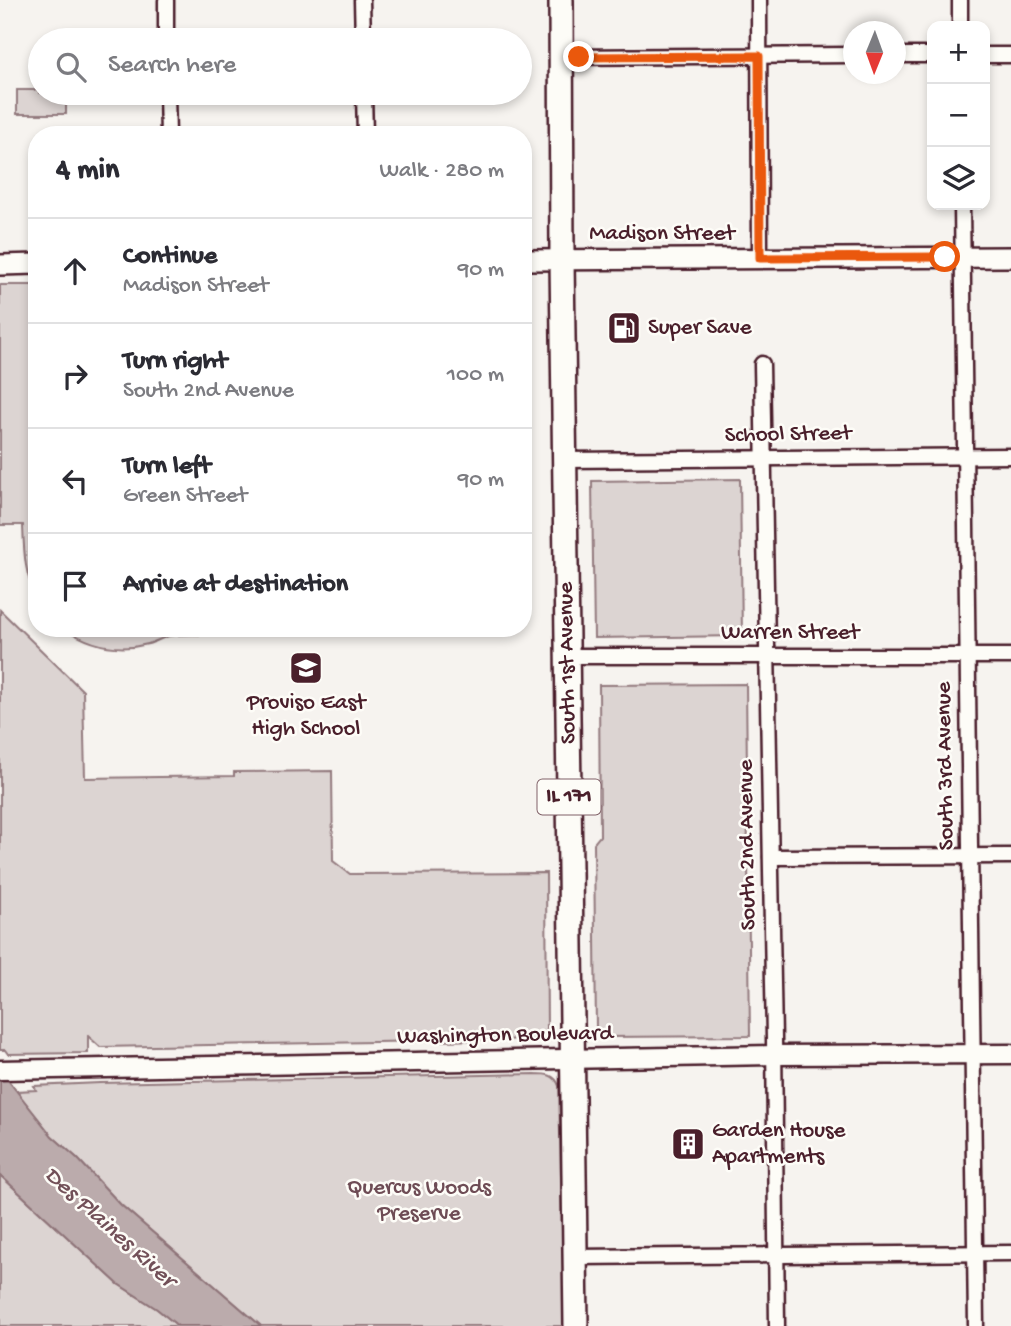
<!DOCTYPE html>
<html lang="en">
<head>
<meta charset="utf-8">
<style>
	body { margin:0; font-family:"Gochi Hand",sans-serif; background:#f2f2f3; color:#2b2b33 }
	.controls { position:absolute; right:21px; top:21px; display:grid; overflow:hidden; border-radius:14px; box-shadow:0 4px 10px #0003 }
	.controls button { width:63px; height:63px; display:grid; place-items:center; padding:0; border:0; border-bottom:2px solid #e1e1e2; background:#fff; color:#2b2b33; font:35px sans-serif }
	.compass { position:absolute; left:843px; top:21px; width:63px; height:63px; border-radius:50%; background:#fff; box-shadow:0 4px 10px #0003; rotate:181deg }
	.stop { position:absolute; width:21px; height:21px; margin:-16px; border:5px solid #ea580c; border-radius:50%; background:#fff }
	.stop.end { background:#ea580c; border-color:#fff; box-shadow:0 2px 7px #0008 }
	.list { margin:0; padding:0; list-style:none }
	h2 { display:flex; justify-content:space-between; align-items:center; height:91px; margin:0; padding:0 28px; font-size:30px }
	h2 small { font-size:23px; font-weight:400; color:#7c7c81 }
	.list li { display:grid; grid-template-columns:46px 1fr auto; gap:21px; align-items:center; box-sizing:border-box; height:105px; padding:0 28px; border-top:2px solid #e1e1e2 }
	.list b { display:block; font-size:26px; white-space:nowrap }
	.list p { margin:0; font-size:23px; white-space:nowrap; color:#7c7c81 }
	.list em { font-size:23px; font-style:normal; color:#7c7c81 }
	.icon { flex:none; width:38px; height:38px; fill:none; stroke:currentColor; stroke-width:2; stroke-linecap:round; stroke-linejoin:round }
	.map { position:relative; flex:none; width:1011px; height:1326px; overflow:hidden }
	.search { position:absolute; background:#fff; box-shadow:0 4px 10px #0003; left:28px; top:28px; width:504px; height:77px; display:flex; align-items:center; gap:18px; box-sizing:border-box; padding:0 24px; border-radius:38px; color:#7c7c81; font-size:26px }
	.panel { position:absolute; background:#fff; box-shadow:0 4px 10px #0003; left:28px; top:126px; width:504px; height:511px; border-radius:28px }
	.map>svg:first-child { display:block }
</style>
</head>
<body>
<div class="map">
<svg width="1011" height="1326" viewBox="0 0 1011 1326">
	<rect width="100%" height="100%" fill="#f6f3ef"/>
	<filter id="ink" filterUnits="userSpaceOnUse"><feTurbulence type="fractalNoise" baseFrequency=".0143" numOctaves="2"/><feDisplacementMap in="SourceGraphic" scale="14" xChannelSelector="R" yChannelSelector="G"/><feConvolveMatrix kernelMatrix="1 2 1 2 8 2 1 2 1" color-interpolation-filters="sRGB"/></filter>
	<g filter="url(#ink)">
		<g fill="#dcd4d2" stroke="#937a7e" stroke-width="2">
			<path d="M17,90h23v3h26v21h-49z"/>
			<path d="M0,285h37v313c-13,-24 -13,-47 -14,-73h-23z"/>
			<path d="M740,479l2,157 -148,2 -2,-157z"/>
			<path d="M0,610l83,81 2,87 149,-2v-4l98,-1 1,90 17,13 196,-1 1,161 -8,5 -439,8 -12,-11v17l-80,1 -3,-4h-5z"/>
			<path d="M64,628h160v7c-15,0 -42,-2 -55,1 -7,2 -14,6 -21,8 -30,8 -59,1 -84,-16z"/>
			<path d="M746,684l4,352 -148,1 -6,-7 -2,-187 6,-7 -1,-151z"/>
			<path d="M535,1074c11,0 20,0 24,12l5,240h-303l-140,-121 -44,-47 -25,-22 -36,-45 20,-1 -2,-4 66,-3z"/>
			<path d="M0,1175l118,109 39,25 21,17h-178z"/>
		</g>
		<path fill="#bbabac" stroke="#8e7378" stroke-width="2" d="M0,1070l52,66 25,22 44,47 140,121h-83l-21,-17 -39,-25 -118,-109z"/>
		<g fill="none" stroke-linecap="round" stroke-linejoin="round">
			<defs>
				<g id="minor">
					<path d="M166,0v40"/>
					<path d="M362,0l1,40"/>
					<path d="M759,0l1,258"/>
					<path d="M960,0v26"/>
					<path d="M895,55h37"/>
					<path d="M985,55h26"/>
					<path d="M562,57l291,-2"/>
					<path d="M167,93l1,42"/>
					<path d="M364,93l1,42"/>
					<path d="M962,205l14,1121"/>
					<path d="M762,364l12,675 3,287"/>
					<path d="M565,460l446,-4"/>
					<path d="M568,656h443"/>
					<path d="M771,857l240,-1"/>
					<path d="M575,1257l436,-4"/>
				</g>
				<path id="tertiary" d="M0,1070l774,-15 237,-1"/>
				<g id="secondary">
					<path d="M523,260l488,-3"/>
					<path d="M0,265l37,-1"/>
				</g>
				<path id="primary" d="M561,0l1,260 14,1066"/>
			</defs>
			<use href="#minor" stroke="#4a1f2b" stroke-width="19"/>
			<use href="#tertiary" stroke="#4a1f2b" stroke-width="23"/>
			<use href="#secondary" stroke="#4a1f2b" stroke-width="24"/>
			<use href="#primary" stroke="#4a1f2b" stroke-width="28"/>
			<use href="#minor" stroke="#fdfcf7" stroke-width="14"/>
			<use href="#tertiary" stroke="#fdfcf7" stroke-width="18"/>
			<use href="#secondary" stroke="#fdfcf7" stroke-width="19"/>
			<use href="#primary" stroke="#fdfcf7" stroke-width="23"/>
		</g>
	</g>
	<g fill="none" stroke-linecap="round" stroke-linejoin="round" filter="url(#ink)">
		<path stroke="#ea580c" stroke-width="9" d="M579,57l180,-1 1,202 185,-1"/>
	</g>
	<defs>
		<symbol id="fuel-square" viewBox="-11 -11 22 22"><rect x="-9" y="-9" width="18" height="18" rx="4" fill="#4a1f2b" stroke="#fdfcf7"/><path d="M-5.5-6h7V0h2V4h1.3V-2.5L3-4.5l.8-.8L6-3V5H2.5V1h-1V6h-7ZM-4.2-4.7v3.2H.2V-4.7Z" fill="#fff"/></symbol>
		<symbol id="school-square" viewBox="-11 -11 22 22"><rect x="-9" y="-9" width="18" height="18" rx="4" fill="#4a1f2b" stroke="#fdfcf7"/><path d="M0-5L7-2L0 1L-7-2ZM-4 1L0 2.5L4 1V4Q0 6-4 4Z" fill="#fff"/></symbol>
		<symbol id="building-square" viewBox="-11 -11 22 22"><rect x="-9" y="-9" width="18" height="18" rx="4" fill="#4a1f2b" stroke="#fdfcf7"/><path d="M-4-6H4V6H1V3H-1V6H-4ZM-2.5-4.3h1.7v1.8h-1.7ZM.8-4.3h1.7v1.8H.8ZM-2.5-1h1.7V.8h-1.7ZM.8-1h1.7V.8H.8Z" fill="#fff"/></symbol>
	</defs>
	<g fill-rule="evenodd">
		<use href="#fuel-square" x="605" y="309" width="38" height="38"/>
		<use href="#school-square" x="287" y="649" width="38" height="38"/>
		<use href="#building-square" x="669" y="1125" width="38" height="38"/>
	</g>
	<g text-anchor="middle" dominant-baseline="central" stroke-width="5" stroke-linejoin="round" paint-order="stroke">
		<rect fill="#fdfcf7" stroke="#806168" stroke-width="2" x="537.5" y="779.5" width="63" height="35" rx="5"/>
		<g font-size="21" font-weight="bold" fill="#4a1f2b">
			<text x="569" y="797">IL 171</text>
		</g>
		<g font-size="23" fill="#4a1f2b" stroke="#fdfcf7">
			<text x="662" y="234">Madison Street</text>
			<text transform="translate(788 435) rotate(-1)">School Street</text>
			<text x="790" y="633">Warren Street</text>
			<text transform="translate(568 663) rotate(-91)">South 1st Avenue</text>
			<text transform="translate(946 766) rotate(-91)">South 3rd Avenue</text>
			<text transform="translate(748 845) rotate(-91)">South 2nd Avenue</text>
			<text transform="translate(505 1036) rotate(-1)">Washington Boulevard</text>
		</g>
		<g font-size="23" fill="#4a1f2b" stroke="#fdfcf7" text-anchor="start">
			<text x="648" y="328">Super Save</text>
			<text x="306" y="703" text-anchor="middle">Proviso East<tspan x="306" dy="26">High School</tspan></text>
			<text x="712" y="1131">Garden House<tspan x="712" dy="26">Apartments</tspan></text>
		</g>
		<g font-size="23" fill="#6e4c55" stroke="#fdfcf7">
			<text x="419" y="1188">Quercus Woods<tspan x="419" dy="26">Preserve</tspan></text>
		</g>
		<g font-size="24" font-style="italic" fill="#725058" stroke="#fdfcf7">
			<text transform="translate(109 1228) rotate(42)">Des Plaines River</text>
		</g>
	</g>
</svg>
<div class="controls">
<button>+</button>
<button>−</button>
<button><svg class="icon" aria-label="layers" viewBox="0 0 24 24"><path d="M12 4l9 5-9 5-9-5zM3 14l9 5 9-5"/></svg></button>
</div>
<svg class="compass" viewBox="-18 -18 36 36"><path d="M0-13l5 13h-10z" fill="#e53935"/><path d="M0 13l5-13h-10z" fill="#7c7c81"/></svg>
<div class="stop" style="left:945px;top:257px"></div>
<div class="stop end" style="left:579px;top:57px"></div>
<div class="search"><svg class="icon" aria-label="search" viewBox="0 0 24 24"><circle cx="10" cy="10" r="6"/><path d="M15 15l6 6"/></svg>Search here</div>
<section class="panel">
<h2>4 min<small>Walk · 280 m</small></h2>
<ul class="list">
<li><svg class="icon" aria-label="ahead" viewBox="0 0 24 24"><path d="M12 20V5M6 11l6-6 6 6"/></svg><div><b>Continue</b><p>Madison Street</p></div><em>90 m</em></li>
<li><svg class="icon" aria-label="right" viewBox="0 0 24 24"><path d="M7 20v-9h11M14 6l5 5-5 5"/></svg><div><b>Turn right</b><p>South 2nd Avenue</p></div><em>100 m</em></li>
<li><svg class="icon" aria-label="left" viewBox="0 0 24 24"><path d="M17 20v-9H6M10 6l-5 5 5 5"/></svg><div><b>Turn left</b><p>Green Street</p></div><em>90 m</em></li>
<li><svg class="icon" aria-label="arrive" viewBox="0 0 24 24"><path d="M6 21V4h12l-3 4 3 4H6"/></svg><div><b>Arrive at destination</b></div></li>
</ul>
</section>
</div>
</body>
</html>
